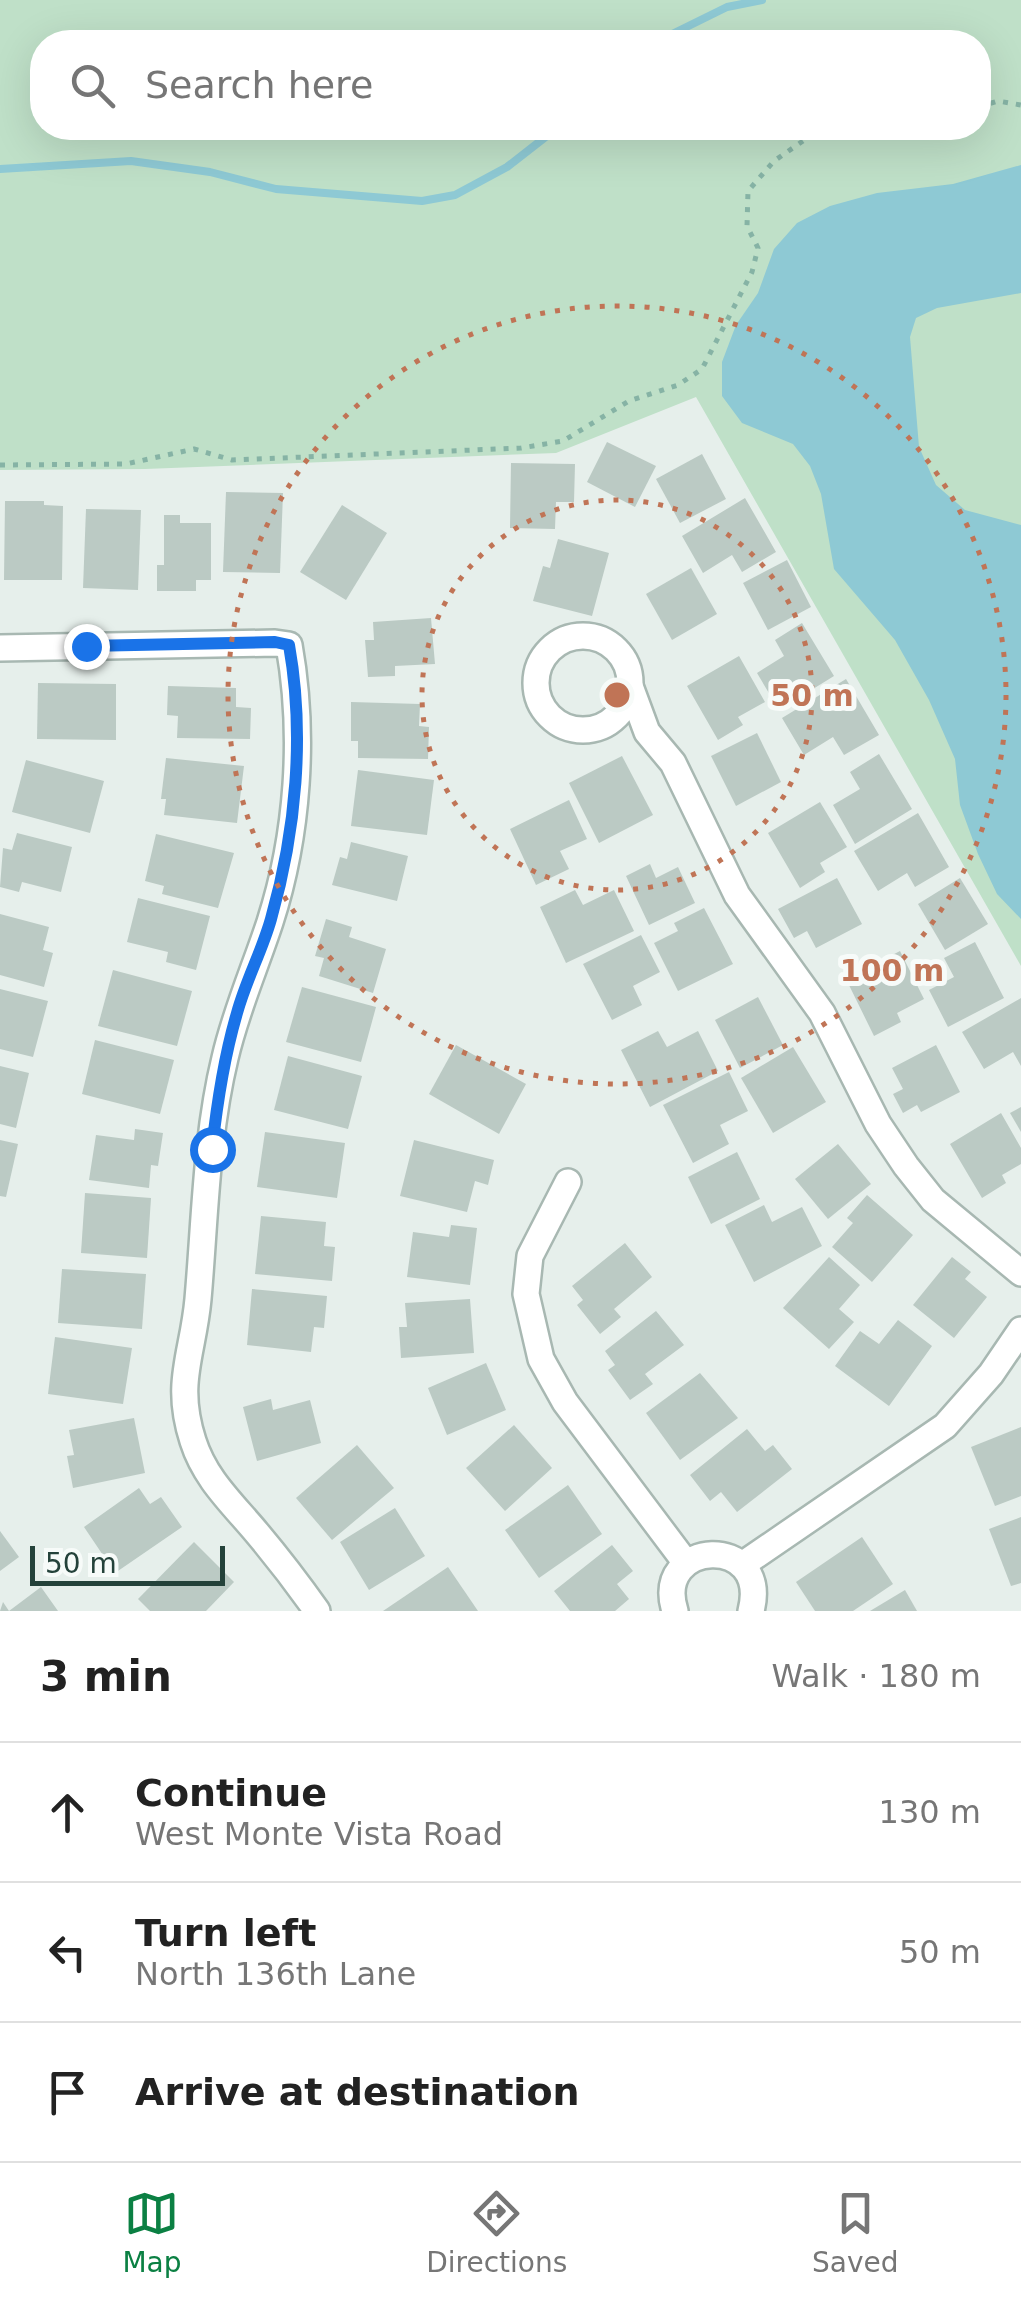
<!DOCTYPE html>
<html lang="en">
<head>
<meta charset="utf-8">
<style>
	body { margin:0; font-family:"DejaVu Sans",sans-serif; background:#f2f2f2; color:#222 }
	.scale { position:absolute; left:30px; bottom:25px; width:195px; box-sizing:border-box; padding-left:10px; border:5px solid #24423a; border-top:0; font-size:28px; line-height:35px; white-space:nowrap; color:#24423a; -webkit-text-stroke:8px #f7fbf9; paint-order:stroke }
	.stop { position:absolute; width:30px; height:30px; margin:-22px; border:8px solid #1a73e8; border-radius:50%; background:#fff }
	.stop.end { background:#1a73e8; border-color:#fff; box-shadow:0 2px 10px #0008 }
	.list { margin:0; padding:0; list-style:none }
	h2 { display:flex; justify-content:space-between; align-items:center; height:130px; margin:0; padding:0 40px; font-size:42px }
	h2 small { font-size:32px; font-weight:400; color:#767676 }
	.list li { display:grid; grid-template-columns:65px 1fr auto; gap:30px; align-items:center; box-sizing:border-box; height:140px; padding:0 40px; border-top:2px solid #e0e0e0 }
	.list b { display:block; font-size:38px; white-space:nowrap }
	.list p { margin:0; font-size:32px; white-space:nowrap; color:#767676 }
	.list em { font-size:32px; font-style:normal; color:#767676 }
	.icon { flex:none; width:55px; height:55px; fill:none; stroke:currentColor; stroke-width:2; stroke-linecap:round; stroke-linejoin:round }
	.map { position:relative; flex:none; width:1021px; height:1611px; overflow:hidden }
	.search { position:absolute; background:#fff; box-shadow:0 10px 40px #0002; left:30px; right:30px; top:30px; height:110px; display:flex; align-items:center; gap:25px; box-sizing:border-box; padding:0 35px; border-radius:40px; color:#767676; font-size:38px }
	.sheet { height:550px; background:#fff }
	nav { display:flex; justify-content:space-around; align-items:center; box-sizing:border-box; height:140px; border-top:2px solid #e0e0e0; background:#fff; font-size:28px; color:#767676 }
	nav a { display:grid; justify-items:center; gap:5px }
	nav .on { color:#0b8043 }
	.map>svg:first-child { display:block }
</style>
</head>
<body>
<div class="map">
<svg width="1021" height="1611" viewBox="0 0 1021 1611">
	<rect width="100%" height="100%" fill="#e6efeb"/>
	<path fill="#bfe0c8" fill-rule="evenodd" d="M0,0h1021v966l-325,-569 -140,56 -411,16 -145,1zM42,42h936v86h-936z"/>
	<path fill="#8ec9d4" d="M1021,165v128l-84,15 -21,10 -6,19 9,110 17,38 29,25 56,15v394l-24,-25 -19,-40 -18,-49 -5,-46 -26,-59 -34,-60 -61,-71 -13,-75 -11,-28 -17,-22 -51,-21 -20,-27v-34l14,-37 22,-32 16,-44 23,-26 33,-17 47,-13 76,-9z"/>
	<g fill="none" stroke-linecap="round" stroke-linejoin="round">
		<g stroke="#8ec9d4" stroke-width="8">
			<path d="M656,42l71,-35 35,-7"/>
			<path d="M0,169l131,-8 79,11 66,17 146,12 33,-6 52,-28 50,-39"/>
		</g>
	</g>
	<g fill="#bbcac4">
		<path d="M607,442l49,24 -21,41 -48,-25z"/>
		<path d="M702,454l24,45 -46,24 -24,-44z"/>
		<path d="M511,463l64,1 -1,38h-18l-1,27 -45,-1z"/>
		<path d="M226,492l57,1 -3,80 -57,-1z"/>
		<path d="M745,498l31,54 -34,20 -10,-17 -29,18 -21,-37z"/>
		<path d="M5,501h39v4l19,1 -1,74h-58z"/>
		<path d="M342,505l45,28 -41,67 -46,-28z"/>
		<path d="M86,509l55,1 -3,80 -55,-2z"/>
		<path d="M164,515h16v8h31v57h-15v11h-39v-26h7z"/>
		<path d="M558,539l51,14 -17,63 -59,-15 10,-35 7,2z"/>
		<path d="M787,560l24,47 -43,23 -25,-47z"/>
		<path d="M691,568l26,46 -45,26 -26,-46z"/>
		<path d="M431,618l4,46 -40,2v10l-27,1 -3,-37h9l-1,-18z"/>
		<path d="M802,623l32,53 -55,34 -22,-37 27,-17 -9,-16z"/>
		<path d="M739,656l26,46 -27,15 5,8 -25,15 -31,-54z"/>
		<path d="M846,679l33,56 -35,20 -11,-18 -29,18 -22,-37z"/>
		<path d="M38,683l78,1v56l-79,-1z"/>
		<path d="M168,686l68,2v19l15,1 -1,31 -73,-1 1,-22 -11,-1z"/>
		<path d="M351,702l69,2 -1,22 10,1 -1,32 -70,-1v-17h-7z"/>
		<path d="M757,733l24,49 -45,24 -25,-50z"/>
		<path d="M879,754l33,55 -57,35 -22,-39 27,-16 -10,-17z"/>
		<path d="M622,756l31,59 -54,28 -30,-60z"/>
		<path d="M166,758l78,8 -7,57 -73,-8 2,-16h-5z"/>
		<path d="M26,760l78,21 -14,52 -78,-21z"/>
		<path d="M358,770l76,10 -7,55 -76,-9z"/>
		<path d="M569,800l18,39 -27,12 9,18 -33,16 -26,-56z"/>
		<path d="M820,802l27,45 -27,16 5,9 -25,16 -32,-55z"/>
		<path d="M918,813l31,54 -34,20 -8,-14 -29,18 -24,-40z"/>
		<path d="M17,833l55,14 -11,45 -39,-10 -3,10 -19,-5 3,-39 9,2z"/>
		<path d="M156,834l78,19 -16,55 -56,-14 2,-8 -19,-5z"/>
		<path d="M351,842l57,14 -11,45 -65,-16 8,-28 7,2z"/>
		<path d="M650,864l6,14 22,-11 17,36 -46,22 -23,-49z"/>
		<path d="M837,878l25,46 -46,24 -9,-17 -13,7 -16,-29z"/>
		<path d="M960,878l28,46 -43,26 -27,-46z"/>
		<path d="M575,890l8,15 31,-15 20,41 -68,32 -26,-56z"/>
		<path d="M138,898l72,18 -14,54 -30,-8 2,-10 -41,-10z"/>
		<path d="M704,908l29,56 -55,27 -24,-48 24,-12 -4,-8z"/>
		<path d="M0,914l49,13 -6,23 10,3 -9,34 -44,-12z"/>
		<path d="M326,919l26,8 -3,10 37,12 -13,44 -54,-17 5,-18 -9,-2z"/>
		<path d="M641,935l19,37 -27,14 9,19 -30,15 -29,-56z"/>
		<path d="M975,942l29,56 -56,29 -19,-37 25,-13 -10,-19z"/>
		<path d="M900,951l24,48 -27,14 4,9 -27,14 -28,-57z"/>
		<path d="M113,970l79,21 -15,55 -79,-20z"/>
		<path d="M302,987l74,20 -15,55 -75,-20z"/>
		<path d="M0,989l48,12 -15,56 -33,-8z"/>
		<path d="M758,997l25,48 -43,23 -25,-48z"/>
		<path d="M1021,998v68l-8,-14 -29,17 -22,-37z"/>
		<path d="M658,1031l9,16 31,-16 20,40 -68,36 -29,-57z"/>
		<path d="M95,1040l79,20 -14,54 -78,-20z"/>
		<path d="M456,1045l70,39 -27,50 -70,-40z"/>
		<path d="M936,1045l24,47 -39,20 -4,-7 -14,8 -10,-19 10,-5 -11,-21z"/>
		<path d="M793,1047l33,55 -53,31 -32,-55z"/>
		<path d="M288,1056l74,20 -14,53 -74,-19z"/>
		<path d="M0,1066l29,7 -13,55 -16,-4z"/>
		<path d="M729,1072l19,39 -28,14 9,19 -36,19 -30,-58z"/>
		<path d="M1021,1107v25l-11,-19z"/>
		<path d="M1001,1113l20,35v16l-19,11 4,8 -24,15 -32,-54z"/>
		<path d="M135,1129l28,4 -5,33 -7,-1 -2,23 -60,-8 7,-45 38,5z"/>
		<path d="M265,1132l80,11 -8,55 -80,-11z"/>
		<path d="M0,1140l18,4 -12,53 -6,-1z"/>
		<path d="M414,1140l80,20 -6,25 -13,-4 -8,31 -67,-16z"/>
		<path d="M838,1144l33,40 -43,35 -33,-40z"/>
		<path d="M737,1152l23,47 -49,25 -23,-47z"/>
		<path d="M85,1193l66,5 -4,60 -66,-5z"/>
		<path d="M867,1195l46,40 -41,47 -40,-35 21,-24 -6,-5z"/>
		<path d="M764,1205l8,17 30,-15 20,39 -68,36 -29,-57z"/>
		<path d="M261,1216l65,6 -2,24 11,1 -3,34 -77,-7z"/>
		<path d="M451,1225l26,3 -7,57 -63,-8 6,-45 36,5z"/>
		<path d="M625,1243l27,34 -38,32 7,8 -21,17 -23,-29 6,-5 -11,-14z"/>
		<path d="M829,1257l31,28 -21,24 15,13 -25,27 -46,-41z"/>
		<path d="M952,1257l19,15 -6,7 22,18 -33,41 -41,-33z"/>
		<path d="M62,1269l84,5 -4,55 -84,-6z"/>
		<path d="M252,1289l75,7 -3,32 -10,-1 -3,25 -64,-7z"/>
		<path d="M470,1299l4,54 -73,5 -2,-31h8l-2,-24z"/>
		<path d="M656,1311l28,34 -39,29 8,10 -23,16 -22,-30 7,-5 -10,-14z"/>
		<path d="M898,1320l34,26 -43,60 -54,-40 25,-35 19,13z"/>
		<path d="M55,1337l77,11 -9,56 -75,-10z"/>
		<path d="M486,1363l20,47 -59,25 -19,-47z"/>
		<path d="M700,1373l38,45 -58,42 -34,-47z"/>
		<path d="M271,1399l2,11 37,-10 11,43 -64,18 -14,-54z"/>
		<path d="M134,1418l11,55 -72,15 -6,-32 7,-1 -5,-25z"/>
		<path d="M514,1425l38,43 -47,43 -39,-43z"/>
		<path d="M1021,1427v69l-26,10 -24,-59z"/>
		<path d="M747,1429l18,22 8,-6 19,24 -55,43 -16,-20 -11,9 -20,-26z"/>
		<path d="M357,1445l37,43 -62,52 -36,-42z"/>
		<path d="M568,1485l34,49 -63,44 -34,-48z"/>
		<path d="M139,1488l11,16 11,-7 21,30 -67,46 -31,-46z"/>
		<path d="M395,1508l30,48 -56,34 -29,-48z"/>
		<path d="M1021,1517v66l-10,3 -22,-57z"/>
		<path d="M0,1531l19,26 -19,14z"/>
		<path d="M862,1537l31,47 -40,27h-38l-19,-29z"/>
		<path d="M194,1542l40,40 -28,29h-56l-12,-12z"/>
		<path d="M612,1545l21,26 -16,13 12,15 -14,12h-45l-16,-20z"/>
		<path d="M448,1567l30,44h-95z"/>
		<path d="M41,1587l17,24h-58l3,-9 6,9z"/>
		<path d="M905,1590l12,21h-47z"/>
	</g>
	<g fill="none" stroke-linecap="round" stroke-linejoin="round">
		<defs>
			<g id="street">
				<circle cx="583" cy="683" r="47"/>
				<path d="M0,648l275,-5 14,2c16,90 9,190 -19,277 -15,46 -34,88 -45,136 -19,78 -20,162 -27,241 -5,56 -24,83 -5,142 12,38 39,62 64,92 21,25 41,51 60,78"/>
				<path d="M630,686l17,46 26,31 64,132 85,118 56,111 28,42 27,34 88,73"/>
				<path d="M568,1182l-38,74 -4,38 15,65 24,43 121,161"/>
				<path d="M742,1565l203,-139 46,-52 30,-44"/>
				<path d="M675,1611c-23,-72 96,-78 76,0"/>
			</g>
		</defs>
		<use href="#street" stroke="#a8b8b2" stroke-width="30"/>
		<g stroke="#86b3a5" stroke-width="5" stroke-dasharray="5 8" stroke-linecap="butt">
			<path d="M978,107l20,-6 23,4"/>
			<path d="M0,465l126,-1 68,-15 38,11 289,-12 42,-7 66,-40 49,-16 24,-16 50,-97 6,-24 -11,-22 1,-35 26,-30 39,-27 41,-6"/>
		</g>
		<use href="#street" stroke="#fff" stroke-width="25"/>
	</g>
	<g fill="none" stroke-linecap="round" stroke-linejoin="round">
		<path stroke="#1a73e8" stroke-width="12" d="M86,646l189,-4 14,3c16,90 7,186 -18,274 -9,32 -25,61 -34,94 -13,44 -20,90 -25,136"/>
	</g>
	<g fill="none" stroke="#c07456" stroke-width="5" stroke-dasharray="5 10">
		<circle cx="617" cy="695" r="195"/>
		<circle cx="617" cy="695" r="389"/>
	</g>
	<circle cx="617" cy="695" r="15" fill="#c07456" stroke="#f7fbf9" stroke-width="5"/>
	<g font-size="30" text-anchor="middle" font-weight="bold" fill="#c07456" stroke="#f7fbf9" stroke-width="10" stroke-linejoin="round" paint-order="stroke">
		<text x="812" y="706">50 m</text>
		<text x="892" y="981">100 m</text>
	</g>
</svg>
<div class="scale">50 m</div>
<div class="stop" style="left:212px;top:1149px"></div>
<div class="stop end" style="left:86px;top:646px"></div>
<div class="search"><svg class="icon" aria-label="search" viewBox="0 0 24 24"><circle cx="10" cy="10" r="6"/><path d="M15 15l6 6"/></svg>Search here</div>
</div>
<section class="sheet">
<h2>3 min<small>Walk · 180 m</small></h2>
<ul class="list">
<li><svg class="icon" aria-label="ahead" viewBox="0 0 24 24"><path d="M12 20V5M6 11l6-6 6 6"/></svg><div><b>Continue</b><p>West Monte Vista Road</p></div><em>130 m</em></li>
<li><svg class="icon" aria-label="left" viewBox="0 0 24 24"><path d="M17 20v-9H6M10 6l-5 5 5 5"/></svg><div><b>Turn left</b><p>North 136th Lane</p></div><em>50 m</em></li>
<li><svg class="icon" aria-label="arrive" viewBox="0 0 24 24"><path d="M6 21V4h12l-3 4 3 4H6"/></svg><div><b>Arrive at destination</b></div></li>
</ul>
</section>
<nav>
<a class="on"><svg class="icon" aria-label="map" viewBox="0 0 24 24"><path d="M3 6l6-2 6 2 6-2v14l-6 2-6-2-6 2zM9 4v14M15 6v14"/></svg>Map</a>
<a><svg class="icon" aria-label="directions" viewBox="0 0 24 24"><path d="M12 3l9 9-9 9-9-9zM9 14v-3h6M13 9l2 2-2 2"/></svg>Directions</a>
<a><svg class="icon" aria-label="saved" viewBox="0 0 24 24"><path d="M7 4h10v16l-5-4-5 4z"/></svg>Saved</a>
</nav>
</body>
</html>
